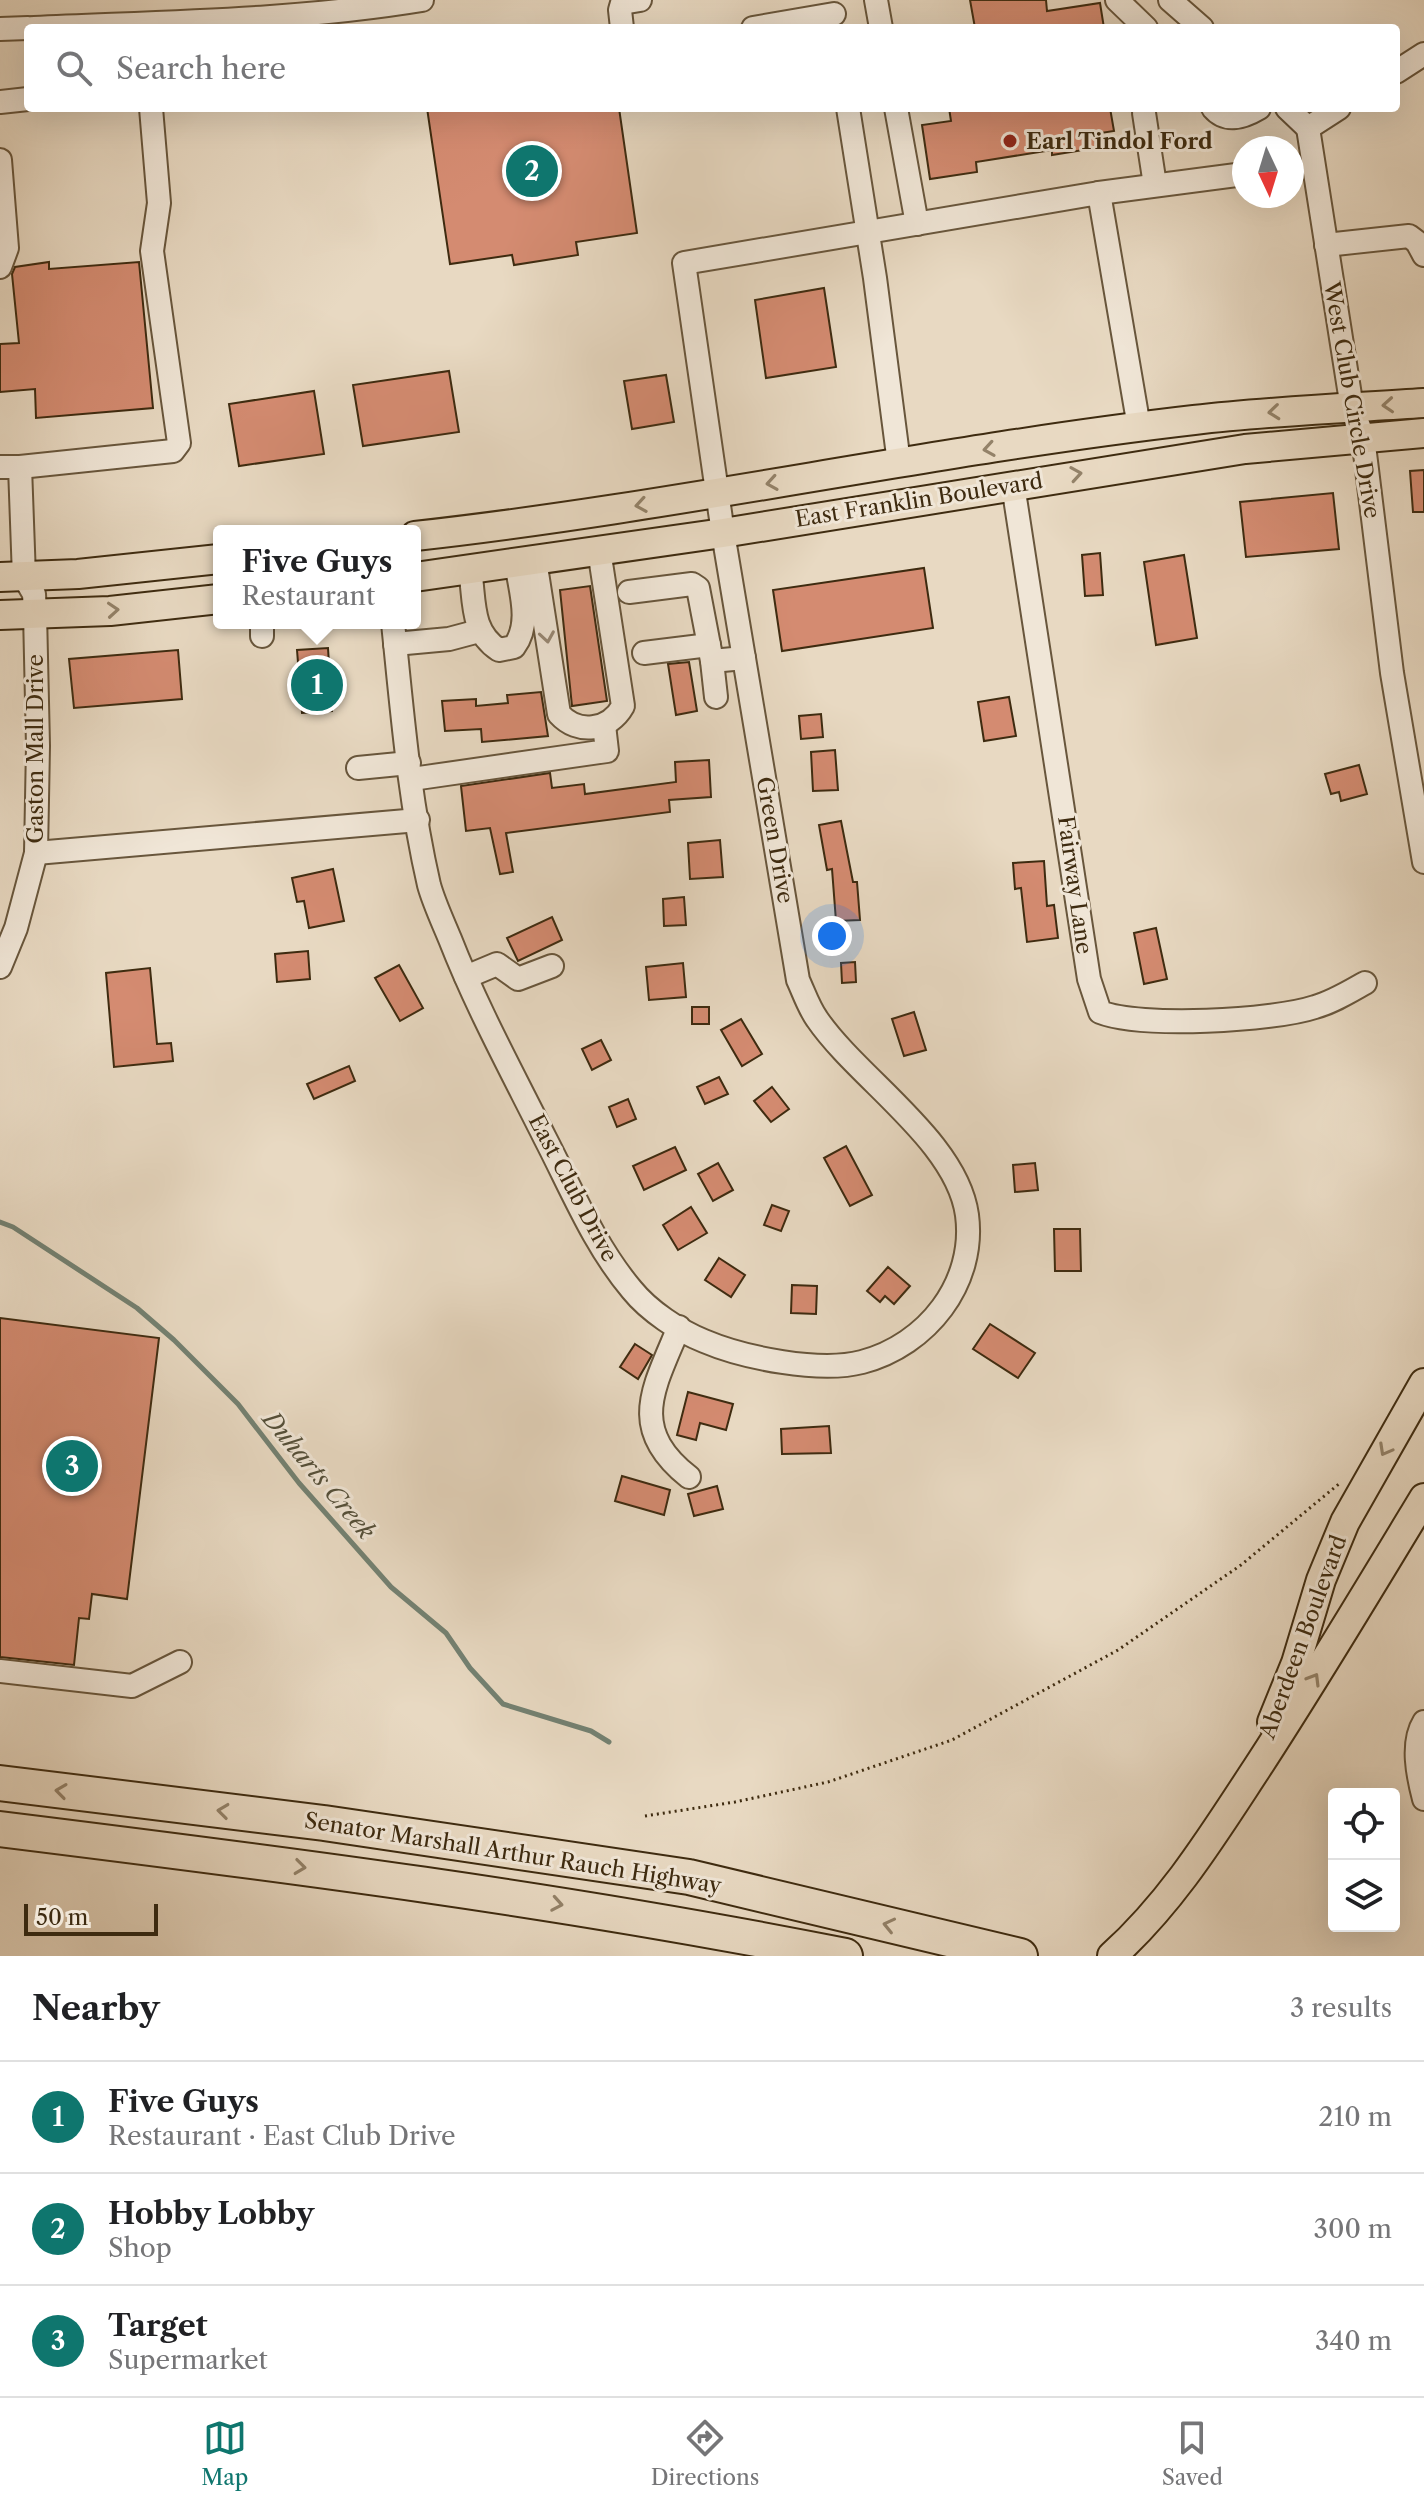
<!DOCTYPE html>
<html lang="en">
<head>
<meta charset="utf-8">
<style>
	body { margin:0; font-family:"Libre Caslon Text",serif; background:#f6f6f6; color:#202124 }
	.controls { position:absolute; right:24px; bottom:24px; display:grid; overflow:hidden; border-radius:8px; box-shadow:0 8px 32px #0002 }
	.controls button { width:72px; height:72px; display:grid; place-items:center; padding:0; border:0; border-bottom:2px solid #e0e0e0; background:#fff; color:#202124; font:40px sans-serif }
	.compass { position:absolute; left:1232px; top:136px; width:72px; height:72px; border-radius:50%; background:#fff; box-shadow:0 8px 32px #0002; rotate:176deg }
	.scale { position:absolute; left:24px; bottom:20px; width:134px; box-sizing:border-box; padding-left:8px; border:4px solid #3e2b10; border-top:0; font-size:22px; line-height:28px; white-space:nowrap; color:#3e2b10; -webkit-text-stroke:6px #f0e6d7; paint-order:stroke }
	.you { position:absolute; left:832px; top:936px; width:28px; height:28px; margin:-20px; border:6px solid #fff; border-radius:50%; background:#1a73e8; box-shadow:0 0 0 12px #1a73e833 }
	.badge { display:grid; place-items:center; width:52px; height:52px; border-radius:50%; background:#0f766e; color:#fff; font-size:26px; font-weight:700 }
	.pin { position:absolute; translate:-50% -50%; border:4px solid #fff; box-shadow:0 2px 8px #0006 }
	.popup { position:absolute; left:213px; top:525px; width:208px; height:104px; box-sizing:border-box; display:grid; place-content:center; border-radius:8px; background:#fff; filter:drop-shadow(0 2px 6px #0005); font-size:26px; white-space:nowrap; color:#757577 }
	.popup b { font-size:30px; color:#202124 }
	.popup::after { content:''; position:absolute; left:50%; top:100%; margin-left:-16px; border:16px solid transparent; border-top-color:#fff }
	.list { margin:0; padding:0; list-style:none }
	h2 { display:flex; justify-content:space-between; align-items:center; height:104px; margin:0; padding:0 32px; font-size:34px }
	h2 small { font-size:26px; font-weight:400; color:#757577 }
	.list li { display:grid; grid-template-columns:52px 1fr auto; gap:24px; align-items:center; box-sizing:border-box; height:112px; padding:0 32px; border-top:2px solid #e0e0e0 }
	.list b { display:block; font-size:30px; white-space:nowrap }
	.list p { margin:0; font-size:26px; white-space:nowrap; color:#757577 }
	.list em { font-size:26px; font-style:normal; color:#757577 }
	.icon { flex:none; width:44px; height:44px; fill:none; stroke:currentColor; stroke-width:2; stroke-linecap:round; stroke-linejoin:round }
	.map { position:relative; flex:none; width:1424px; height:1956px; overflow:hidden }
	.search { position:absolute; background:#fff; box-shadow:0 8px 32px #0002; left:24px; right:24px; top:24px; height:88px; display:flex; align-items:center; gap:20px; box-sizing:border-box; padding:0 28px; border-radius:8px; color:#757577; font-size:30px }
	.sheet { height:440px; background:#fff }
	nav { display:flex; justify-content:space-around; align-items:center; box-sizing:border-box; height:112px; border-top:2px solid #e0e0e0; background:#fff; font-size:22px; color:#757577 }
	nav a { display:grid; justify-items:center; gap:4px }
	nav .on { color:#0f766e }
	.map>svg:first-child { display:block }
</style>
</head>
<body>
<div class="map">
<svg width="1424" height="1956" viewBox="0 0 1424 1956">
	<rect width="100%" height="100%" fill="#e8d9c2"/>
	<filter id="stains"><feTurbulence type="fractalNoise" baseFrequency=".0025" numOctaves="4"/><feColorMatrix values="0 0 0 0 .2 0 0 0 0 .09 0 0 0 0 .02 0 0 0 .5 -.17"/></filter>
	<radialGradient id="worn" r=".72"><stop offset=".6" stop-color="#630" stop-opacity="0"/><stop offset="1" stop-color="#630" stop-opacity=".3"/></radialGradient>
	<g fill="none" stroke-linecap="round" stroke-linejoin="round">
		<path stroke="#738172" stroke-width="5" d="M0,1222l13,5 124,81 37,32 64,64 61,79 92,104 55,46 24,35 33,36 88,27 18,11"/>
	</g>
	<g fill="#d48b71" stroke="#3e2b10" stroke-width="2">
		<path d="M970,0h76l1,11 53,-8 4,25h-129z"/>
		<path d="M427,108h192l18,125 -61,9 2,13 -64,10 -2,-10 -62,9z"/>
		<path d="M949,108h161l4,23 -20,3 2,14 -44,7v-5l-76,12 1,10 -47,7 -8,-54 29,-4z"/>
		<path d="M49,262v7l90,-7 14,146 -117,10 -1,-29 -35,3v-48l19,-1 -7,-69 3,-7z"/>
		<path d="M824,288l12,79 -70,11 -11,-78z"/>
		<path d="M449,371l10,61 -96,14 -10,-61z"/>
		<path d="M666,375l8,47 -42,7 -8,-48z"/>
		<path d="M314,391l10,63 -85,12 -10,-62z"/>
		<path d="M1424,470v42h-11l-3,-41z"/>
		<path d="M1333,493l6,56 -93,8 -6,-55z"/>
		<path d="M1100,553l3,42 -18,1 -3,-41z"/>
		<path d="M1184,555l13,83 -41,7 -12,-83z"/>
		<path d="M924,568l9,60 -151,23 -9,-61z"/>
		<path d="M590,586l17,115 -35,5 -12,-116z"/>
		<path d="M328,648l4,63 -30,2 -5,-63z"/>
		<path d="M178,650l4,49 -108,9 -5,-49z"/>
		<path d="M689,662l8,49 -21,4 -8,-51z"/>
		<path d="M541,692l7,44 -66,6 -1,-13 -36,2 -3,-30 34,-2v7l32,-3 -1,-8z"/>
		<path d="M1009,697l7,39 -32,5 -6,-39z"/>
		<path d="M821,714l2,23 -22,2 -2,-23z"/>
		<path d="M835,750l3,40 -25,1 -2,-39z"/>
		<path d="M709,760l2,37 -42,3 1,12 -164,21 7,39 -13,2 -10,-46 -24,3 -5,-45 89,-13 2,15 32,-4 1,10 91,-12 -1,-20z"/>
		<path d="M1359,765l8,29 -26,7 -2,-9 -8,2 -6,-20z"/>
		<path d="M841,821l12,61h4l3,38 -24,1 -4,-52 -5,1 -8,-45z"/>
		<path d="M720,840l3,37 -33,2 -2,-36z"/>
		<path d="M1044,861l3,45 7,-1 4,33 -31,4 -6,-54 -6,1 -2,-26z"/>
		<path d="M333,869l11,52 -35,7 -5,-27 -7,1 -5,-24z"/>
		<path d="M684,897l2,28 -22,1 -1,-27z"/>
		<path d="M552,917l10,23 -44,21 -11,-23z"/>
		<path d="M1156,928l11,51 -23,5 -10,-51z"/>
		<path d="M308,951l2,28 -33,3 -2,-28z"/>
		<path d="M855,962l1,20 -14,1 -1,-20z"/>
		<path d="M683,963l3,34 -37,3 -3,-33z"/>
		<path d="M399,965l24,43 -23,13 -25,-43z"/>
		<path d="M150,968l7,76 14,-1 2,18 -59,6 -8,-94z"/>
		<rect x="692" y="1007" width="17" height="17"/>
		<path d="M914,1012l12,38 -22,6 -12,-37z"/>
		<path d="M741,1019l21,35 -20,12 -21,-36z"/>
		<path d="M601,1040l10,20 -19,10 -10,-21z"/>
		<path d="M349,1066l6,15 -41,18 -7,-15z"/>
		<path d="M719,1077l9,17 -23,10 -8,-17z"/>
		<path d="M772,1087l17,22 -18,13 -17,-21z"/>
		<path d="M628,1099l8,20 -19,8 -8,-20z"/>
		<path d="M846,1146l26,49 -22,11 -26,-48z"/>
		<path d="M675,1147l11,23 -42,20 -11,-24z"/>
		<path d="M718,1163l15,27 -20,11 -15,-27z"/>
		<path d="M1035,1163l3,27 -23,2 -2,-27z"/>
		<path d="M772,1205l17,6 -8,20 -17,-6z"/>
		<path d="M691,1207l16,26 -29,17 -15,-25z"/>
		<path d="M1054,1229h26l1,42h-26z"/>
		<path d="M719,1258l26,17 -14,22 -26,-17z"/>
		<path d="M888,1267l22,19 -16,18 -9,-8 -5,6 -13,-11z"/>
		<path d="M792,1285l25,1 -1,28 -25,-1z"/>
		<path d="M0,1318l159,20 -32,261 -35,-5 -3,25 -10,-1 -5,47 -74,-8z"/>
		<path d="M990,1324l45,29 -17,25 -45,-29z"/>
		<path d="M635,1344l17,11 -14,24 -18,-12z"/>
		<path d="M688,1392l45,12 -7,26 -26,-7 -4,17 -19,-5z"/>
		<path d="M829,1426l2,27 -49,1 -1,-25z"/>
		<path d="M622,1476l48,14 -6,25 -49,-14z"/>
		<path d="M717,1486l6,23 -29,7 -6,-22z"/>
	</g>
	<g fill="none" stroke-linecap="round" stroke-linejoin="round">
		<defs>
			<g id="minor">
				<path d="M876,0l5,28"/>
				<path d="M1117,0l29,28"/>
				<path d="M1170,0l32,28"/>
				<path d="M34,28c129,-6 260,-7 388,-28"/>
				<path d="M622,28l-2,-18 2,-7 18,-3"/>
				<path d="M753,28l81,-14"/>
				<path d="M0,29l28,-1"/>
				<path d="M1396,72l28,-18"/>
				<path d="M0,102l28,-3"/>
				<path d="M848,108l27,170 24,185"/>
				<path d="M896,108l21,116"/>
				<path d="M1213,108c13,15 31,9 46,0"/>
				<path d="M1287,108l21,20"/>
				<path d="M1144,113l11,72"/>
				<path d="M1308,128l44,280 11,29 29,236 32,189"/>
				<path d="M1308,128l31,-20"/>
				<path d="M0,160l7,88 -7,19"/>
				<path d="M1099,193l145,-19"/>
				<path d="M1326,245l83,-9 8,6 7,13"/>
				<path d="M0,467h20l4,110 10,17 1,19 3,133 -2,107 -20,75 -16,39"/>
				<path d="M20,467l153,-16 6,-8 -27,-192 7,-48 -8,-95"/>
				<path d="M1013,485l76,494 11,33c40,16 173,9 215,-5 18,-5 34,-15 50,-24"/>
				<path d="M535,560l24,154c19,21 50,17 64,-8l-24,-156"/>
				<path d="M470,569c5,32 0,62 29,81l15,-3c18,-24 6,-56 2,-85"/>
				<path d="M629,592l63,-8 6,4 14,73 32,-3"/>
				<path d="M262,623v13"/>
				<path d="M393,623c9,87 16,176 36,262 5,18 14,37 21,54 27,69 62,133 95,199 27,52 49,107 87,152 17,21 47,41 72,51 40,17 116,32 158,21 65,-17 114,-79 105,-147 -10,-74 -109,-136 -150,-196 -8,-11 -13,-26 -19,-39l-75,-447 -39,-270 415,-70 40,234"/>
				<path d="M395,644l54,-5 30,-8"/>
				<path d="M644,653l65,-8"/>
				<path d="M712,661l4,36"/>
				<path d="M358,768l51,-5"/>
				<path d="M412,779l195,-28 -3,-26"/>
				<path d="M36,853l382,-33"/>
				<path d="M466,977l31,-13 21,15 34,-13"/>
				<path d="M679,1327c-25,61 -52,101 10,150"/>
				<path d="M0,1671l132,15 48,-24"/>
				<path d="M1424,1722c-13,21 -6,54 0,77"/>
			</g>
			<g id="major">
				<path d="M415,536c261,-29 518,-86 779,-116 77,-9 153,-12 230,-17"/>
				<path d="M0,577l78,-3 141,-15"/>
				<path d="M415,577l308,-44 522,-84 179,-16"/>
				<path d="M0,615l110,-4 109,-12"/>
				<path d="M1272,1722l24,-59 25,-83 24,-58 79,-139"/>
				<path d="M1112,1956c60,-54 101,-121 145,-188 58,-89 112,-179 167,-270"/>
			</g>
			<g id="highway">
				<path d="M0,1783l324,40 365,54 331,79"/>
				<path d="M0,1829c283,35 565,71 845,127"/>
			</g>
		</defs>
		<use href="#minor" stroke="#68563c" stroke-width="26"/>
		<use href="#major" stroke="#3e2b10" stroke-width="32"/>
		<use href="#highway" stroke="#3e2b10" stroke-width="38"/>
		<path stroke="#3e2b10" stroke-width="3" stroke-dasharray="2 4" stroke-linecap="butt" d="M645,1816l90,-14 93,-20 124,-42 166,-90 123,-85 99,-82"/>
		<use href="#minor" stroke="#f0e6d7" stroke-width="22"/>
		<use href="#major" stroke="#e8d9c2" stroke-width="28"/>
		<use href="#highway" stroke="#e8d9c2" stroke-width="34"/>
	</g>
	<defs><path id="oneway-chevron" d="M-2-3.5L2.5 0L-2 3.5" fill="none" stroke-width="1.6" stroke-linecap="round" stroke-linejoin="round" transform="scale(2)"/></defs>
	<g stroke="#938269">
		<use href="#oneway-chevron" transform="translate(1388 405) rotate(176)"/>
		<use href="#oneway-chevron" transform="translate(1274 412) rotate(174)"/>
		<use href="#oneway-chevron" transform="translate(989 449) rotate(171)"/>
		<use href="#oneway-chevron" transform="translate(1076 474) rotate(-9)"/>
		<use href="#oneway-chevron" transform="translate(772 483) rotate(171)"/>
		<use href="#oneway-chevron" transform="translate(641 505) rotate(171)"/>
		<use href="#oneway-chevron" transform="translate(113 610) rotate(-4)"/>
		<use href="#oneway-chevron" transform="translate(1385 1450) rotate(119)"/>
		<use href="#oneway-chevron" transform="translate(1314 1679) rotate(-59)"/>
		<use href="#oneway-chevron" transform="translate(61 1791) rotate(-172)"/>
		<use href="#oneway-chevron" transform="translate(223 1811) rotate(-173)"/>
		<use href="#oneway-chevron" transform="translate(300 1867) rotate(7)"/>
		<use href="#oneway-chevron" transform="translate(557 1904) rotate(10)"/>
		<use href="#oneway-chevron" transform="translate(889 1925) rotate(-167)"/>
	</g>
	<use stroke="#978874" href="#oneway-chevron" transform="translate(547 637) rotate(81)"/>
	<circle fill="#8f2418" stroke="#f0e6d7" stroke-width="3" cx="1010" cy="141" r="8"/>
	<g text-anchor="middle" dominant-baseline="central" stroke-width="6" stroke-linejoin="round" paint-order="stroke">
		<g font-size="22" font-weight="bold" fill="#3e2b10" stroke="#f0e6d7" text-anchor="start">
			<text x="1026" y="141">Earl Tindol Ford</text>
		</g>
		<g font-size="22" fill="#3e2b10" stroke="#f0e6d7">
			<text transform="translate(1352 400) rotate(80)">West Club Circle Drive</text>
			<text transform="translate(919 500) rotate(-9)">East Franklin Boulevard</text>
			<text transform="translate(35 749) rotate(-90)">Gaston Mall Drive</text>
			<text transform="translate(775 840) rotate(80)">Green Drive</text>
			<text transform="translate(1075 885) rotate(82)">Fairway Lane</text>
			<text transform="translate(573 1188) rotate(62)">East Club Drive</text>
			<text transform="translate(1303 1637) rotate(-70)">Aberdeen Boulevard</text>
			<text transform="translate(513 1853) rotate(9)">Senator Marshall Arthur Rauch Highway</text>
		</g>
		<g font-size="24" font-style="italic" fill="#544f39" stroke="#f0e6d7">
			<text transform="translate(319 1475) rotate(50)">Duharts Creek</text>
		</g>
	</g>
	<rect width="100%" height="100%" filter="url(#stains)"/>
	<rect width="100%" height="100%" fill="url(#worn)"/>
</svg>
<div class="controls">
<button><svg class="icon" aria-label="locate" viewBox="0 0 24 24"><circle cx="12" cy="12" r="6"/><path d="M12 2v4M12 18v4M2 12h4M18 12h4"/></svg></button>
<button><svg class="icon" aria-label="layers" viewBox="0 0 24 24"><path d="M12 4l9 5-9 5-9-5zM3 14l9 5 9-5"/></svg></button>
</div>
<svg class="compass" viewBox="-18 -18 36 36"><path d="M0-13l5 13h-10z" fill="#e53935"/><path d="M0 13l5-13h-10z" fill="#757577"/></svg>
<div class="scale">50 m</div>
<div class="you"></div>
<div class="pin badge" style="left:317px;top:685px">1</div>
<div class="popup"><b>Five Guys</b>Restaurant</div>
<div class="pin badge" style="left:532px;top:171px">2</div>
<div class="pin badge" style="left:72px;top:1466px">3</div>
<div class="search"><svg class="icon" aria-label="search" viewBox="0 0 24 24"><circle cx="10" cy="10" r="6"/><path d="M15 15l6 6"/></svg>Search here</div>
</div>
<section class="sheet">
<h2>Nearby<small>3 results</small></h2>
<ul class="list">
<li><span class="badge">1</span><div><b>Five Guys</b><p>Restaurant · East Club Drive</p></div><em>210 m</em></li>
<li><span class="badge">2</span><div><b>Hobby Lobby</b><p>Shop</p></div><em>300 m</em></li>
<li><span class="badge">3</span><div><b>Target</b><p>Supermarket</p></div><em>340 m</em></li>
</ul>
</section>
<nav>
<a class="on"><svg class="icon" aria-label="map" viewBox="0 0 24 24"><path d="M3 6l6-2 6 2 6-2v14l-6 2-6-2-6 2zM9 4v14M15 6v14"/></svg>Map</a>
<a><svg class="icon" aria-label="directions" viewBox="0 0 24 24"><path d="M12 3l9 9-9 9-9-9zM9 14v-3h6M13 9l2 2-2 2"/></svg>Directions</a>
<a><svg class="icon" aria-label="saved" viewBox="0 0 24 24"><path d="M7 4h10v16l-5-4-5 4z"/></svg>Saved</a>
</nav>
</body>
</html>
